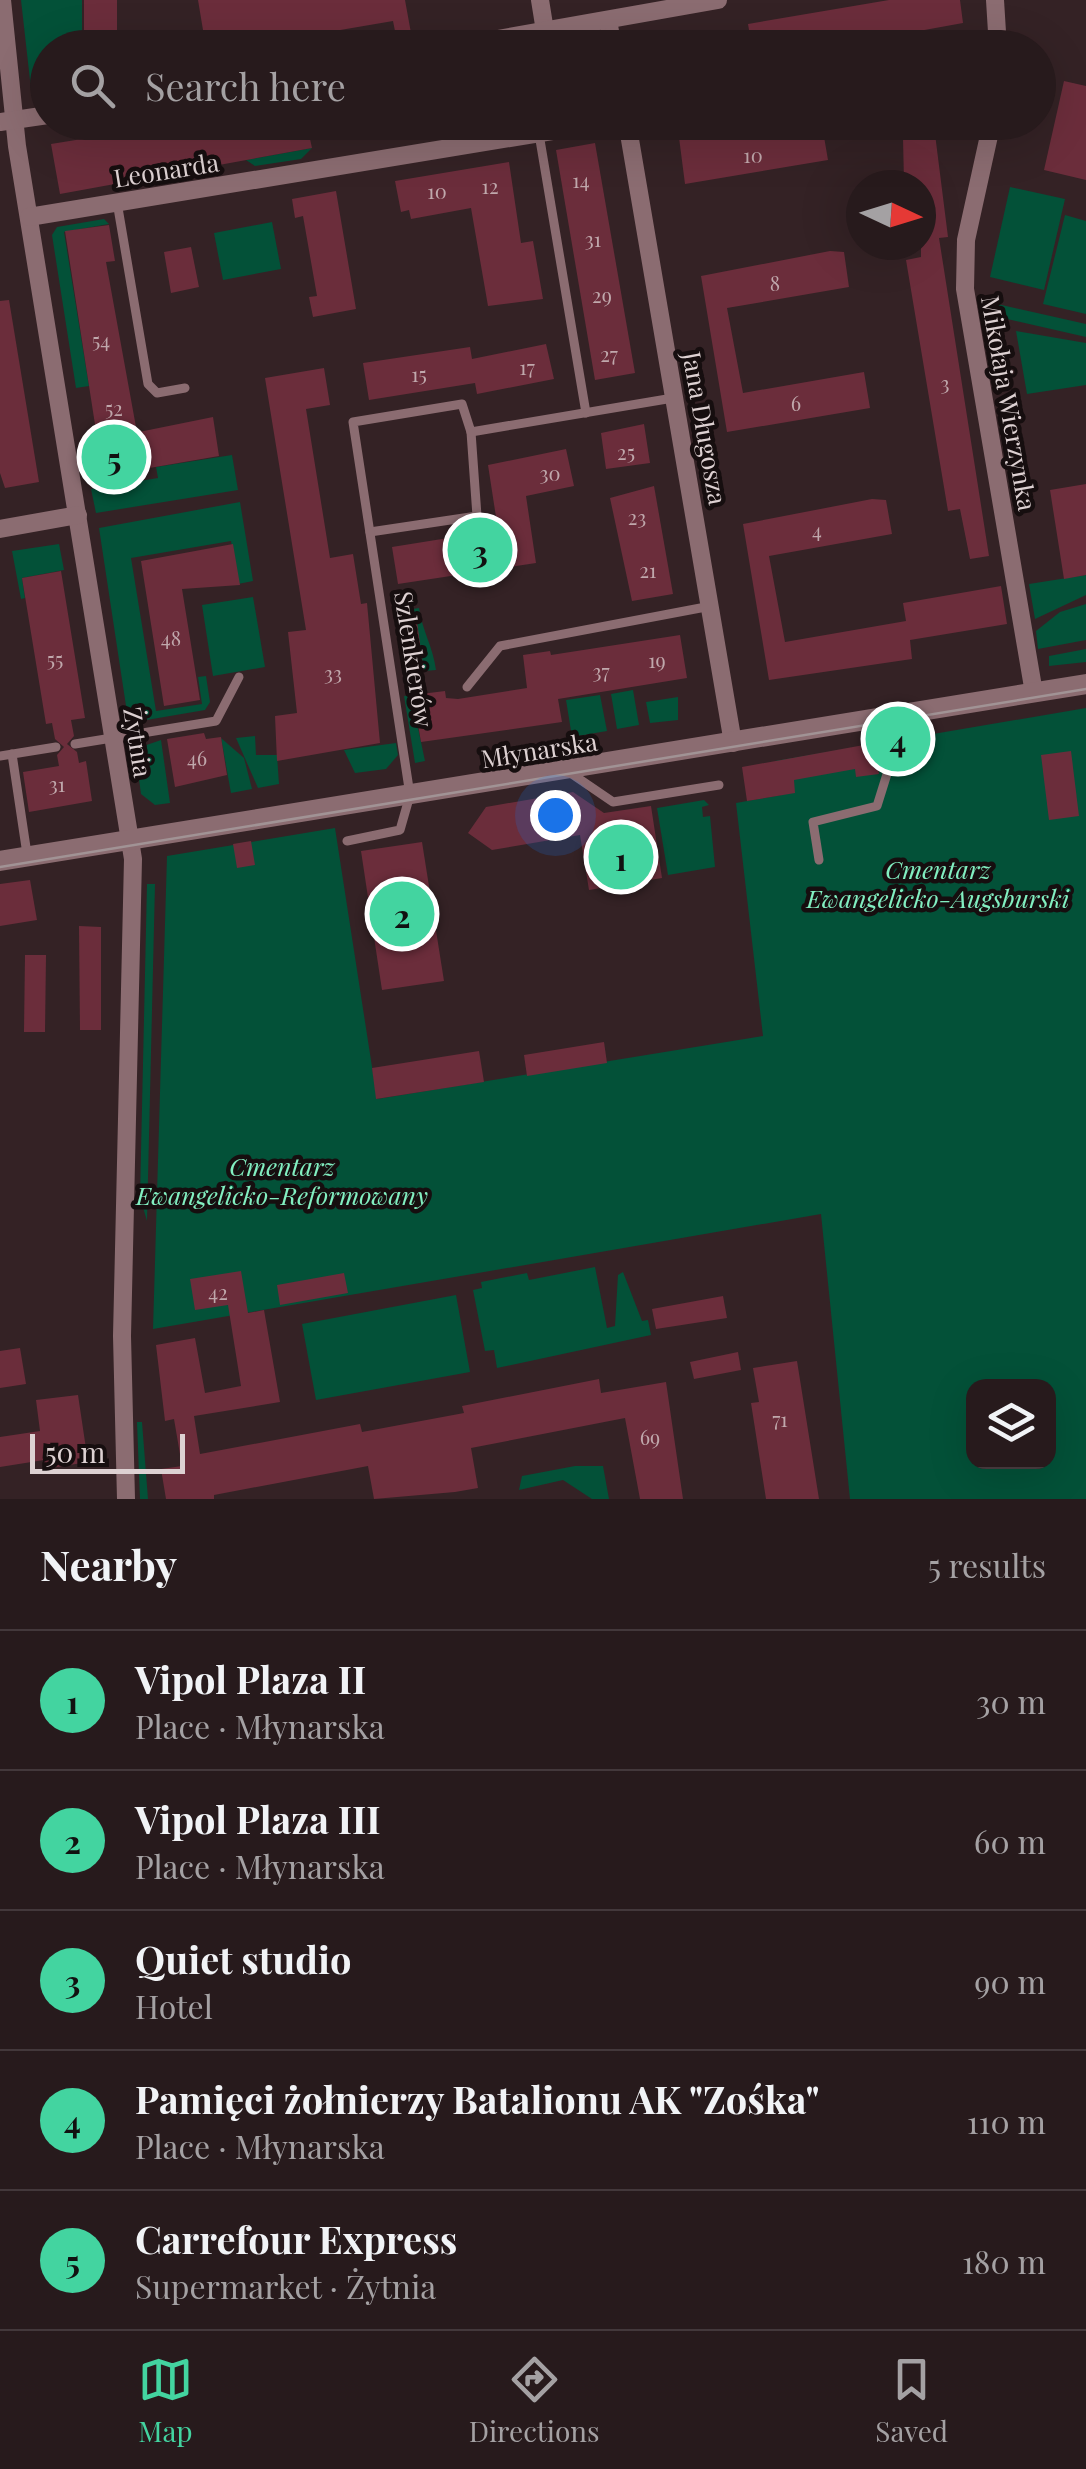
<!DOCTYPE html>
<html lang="en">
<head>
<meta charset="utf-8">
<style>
	body { margin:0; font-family:"Playfair Display",serif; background:#2f2325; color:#f1f3f6 }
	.controls { position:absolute; right:30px; bottom:30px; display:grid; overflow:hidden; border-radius:20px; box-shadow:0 10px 40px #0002 }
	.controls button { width:90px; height:90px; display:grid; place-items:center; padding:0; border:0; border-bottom:2px solid #43383b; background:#271a1c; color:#f1f3f6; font:50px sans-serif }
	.compass { position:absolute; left:846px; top:170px; width:90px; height:90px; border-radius:50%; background:#271a1c; box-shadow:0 10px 40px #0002; rotate:94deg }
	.scale { position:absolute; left:30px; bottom:25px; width:155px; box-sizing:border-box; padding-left:10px; border:5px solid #ddd1d2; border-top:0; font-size:28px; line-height:35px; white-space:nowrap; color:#ddd1d2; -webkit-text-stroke:8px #160e0f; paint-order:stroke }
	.you { position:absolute; left:555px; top:815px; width:35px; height:35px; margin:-25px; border:8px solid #fff; border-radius:50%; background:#1a73e8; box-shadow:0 0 0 15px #1a73e833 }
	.badge { display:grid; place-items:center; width:65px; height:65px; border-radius:50%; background:#43d4a0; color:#111; font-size:32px; font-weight:700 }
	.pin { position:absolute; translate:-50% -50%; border:5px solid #fff; box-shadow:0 2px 10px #0006 }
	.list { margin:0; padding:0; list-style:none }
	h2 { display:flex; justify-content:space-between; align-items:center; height:130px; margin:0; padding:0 40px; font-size:42px }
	h2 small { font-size:32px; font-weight:400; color:#a4a1a3 }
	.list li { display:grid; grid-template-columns:65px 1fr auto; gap:30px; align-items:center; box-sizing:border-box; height:140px; padding:0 40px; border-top:2px solid #43383b }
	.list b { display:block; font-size:38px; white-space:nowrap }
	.list p { margin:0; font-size:32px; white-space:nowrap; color:#a4a1a3 }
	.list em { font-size:32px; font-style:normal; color:#a4a1a3 }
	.icon { flex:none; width:55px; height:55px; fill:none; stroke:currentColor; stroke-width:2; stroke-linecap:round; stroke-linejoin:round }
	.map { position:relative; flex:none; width:1086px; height:1499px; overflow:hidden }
	.search { position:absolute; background:#271a1c; box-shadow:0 10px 40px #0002; left:30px; right:30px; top:30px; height:110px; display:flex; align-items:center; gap:25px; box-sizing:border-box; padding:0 35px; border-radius:55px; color:#a4a1a3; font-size:38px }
	.sheet { height:830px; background:#271a1c }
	nav { display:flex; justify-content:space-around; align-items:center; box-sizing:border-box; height:140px; border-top:2px solid #43383b; background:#271a1c; font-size:28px; color:#a4a1a3 }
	nav a { display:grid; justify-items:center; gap:5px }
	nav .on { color:#43d4a0 }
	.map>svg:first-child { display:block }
</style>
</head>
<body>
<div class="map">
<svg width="1086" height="1499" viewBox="0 0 1086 1499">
	<rect width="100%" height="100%" fill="#342225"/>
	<g fill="#035138" fill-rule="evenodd">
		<path d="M21,0h61v47l-34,1 -1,49 -16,-8z"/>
		<path d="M312,148l-11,11 -46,7 -9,-6z"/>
		<path d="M1010,187l55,12 -21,91 -54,-13z"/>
		<path d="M1065,215l21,6v93l-43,-10z"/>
		<path d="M104,219l5,5 -45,8 25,154 -13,2 -24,-153 5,-8z"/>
		<path d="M272,222l9,47 -58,11 -9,-47z"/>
		<path d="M993,303l93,21v13l-96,-22z"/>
		<path d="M1016,331l70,12v42l-59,9z"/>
		<path d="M232,455l6,35 -142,23 -5,-24 67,-11 -2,-11z"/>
		<path d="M240,502l13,79 -15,3 -7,-43 -100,17 25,153 46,-7 -4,-27 8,-1 4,26 -5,8 -70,12 -7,-3 -29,-191z"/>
		<path d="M59,544l5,26 -42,8 3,20 -4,1 -9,-48z"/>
		<path d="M1086,575v20l-51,24 -6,-35z"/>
		<path d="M253,597l12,70 -52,9 -11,-71z"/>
		<path d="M1086,604v36l-48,9 -2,-18 24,-19z"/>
		<path d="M419,608c3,22 14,39 17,62l-12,1 -28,-53 -1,-6z"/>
		<path d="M1086,649v13l-37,4v-10z"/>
		<path d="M633,690l6,35 -22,4 -6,-35z"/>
		<path d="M411,695l14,66 -10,2 -11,-67z"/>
		<path d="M600,695l7,36 -35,6 -6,-37z"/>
		<path d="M678,697v23l-28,3 -4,-21z"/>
		<path d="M1086,708v791h-236l-29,-285 -668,115 14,-473 168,-28 42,271 386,-63 -27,-233 45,-8 -6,-34zM974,1386h74v76h-74z"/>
		<path d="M255,736l1,19h21l2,29 -21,4 -22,-50z"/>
		<path d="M221,738l23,20 8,31 -21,4z"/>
		<path d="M161,740l9,63 -15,2 -14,-11 -6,-45z"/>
		<path d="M396,743l2,12 -12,14 -31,4 -11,-23z"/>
		<path d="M704,800l5,5 -7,2 1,10 7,-1 5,51 -47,8 -11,-67z"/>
		<path d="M147,884h8l-8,337 -7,-24z"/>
		<path d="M595,1267l12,61 8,-2 3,-51 5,-3 19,49 6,-1 3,15 -154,33 -3,-18 -9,1 -12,-61 9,-2 -1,-6 46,-9 2,7z"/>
		<path d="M456,1295l14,77 -154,28 -14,-76z"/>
		<path d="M137,1422h5l6,77h-8z"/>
		<path d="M575,1466h28l6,33h-17l-29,-19 -44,10 3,-14z"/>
	</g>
	<g fill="#6b2d3b">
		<rect x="84" y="0" width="33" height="48"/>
		<path d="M198,0h207l6,33 -15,3 -3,-15 -158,27h-29z"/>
		<path d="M889,0h71l3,23 -99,18 -1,-5 -67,12h-44l-4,-24z"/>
		<path d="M1064,81l22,5v94l-42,-10z"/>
		<path d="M187,122h166l1,9 -44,8 2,9 -252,46 -9,-50z"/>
		<path d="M677,122h73l1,15 71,-12 6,35 -143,24z"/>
		<path d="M935,134l13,103 -9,1 50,318 -19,3 -10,-50 -12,2 -42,-251 15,-3v-72l-17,-3 -1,-44z"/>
		<path d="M595,143l40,230 -40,7 -39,-230z"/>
		<path d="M509,162l12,81 12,-2 10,58 -55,7 -17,-98 -60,11 -2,-9 -8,2 -6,-31z"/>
		<path d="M336,191l20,118 -43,8 -4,-20 8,-1 -14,-80 -8,2 -3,-19z"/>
		<path d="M109,225l6,36 -9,1 30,165 3,5 74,-15 6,39 -116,20 -38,-245z"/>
		<path d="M191,247l8,40 -28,6 -7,-41z"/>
		<path d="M830,251l14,1 5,35 -122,21 16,85 121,-21 6,36 -143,24 -26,-156z"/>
		<path d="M9,300l30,182 -34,6 -5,-15v-172z"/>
		<path d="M546,344l8,35 -77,15 -2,-11 -106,17 -6,-37 107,-16 2,12z"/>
		<path d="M324,368l6,37 -24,4 24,149 23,-4 8,50 6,-1 13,140 -103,18 -2,-45 22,-3 -9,-81 18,-2 -41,-252z"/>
		<path d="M644,424l6,39 -44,6 -5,-36z"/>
		<path d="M566,449l8,37 -48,10 10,67 -138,21 -6,-37 106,-17 -10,-65z"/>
		<path d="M1086,484v91l-22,4 -14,-89z"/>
		<path d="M654,486l19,108 -41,7 -22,-103z"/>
		<path d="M872,499l14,1 6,34 -123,22 16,86 121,-21 -3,-18 98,-17 6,38 -97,16 2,19 -143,21 -26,-156z"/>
		<path d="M233,544l7,41 -58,4 18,111 -36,6 -23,-145z"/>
		<path d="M61,571l24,147 -14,2 3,16 -7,8 10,8 2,11 7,-2 6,40 -63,11 -6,-40 36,-6 -2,-11 7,-8 -9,-8 -3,-16 -6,1 -24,-146z"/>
		<path d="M416,615l8,57 -20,2 -9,-56z"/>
		<path d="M680,635l7,43 -129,21 4,23 -141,20 -8,-47 32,-4 1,7 12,1 69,-11 -4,-33 27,-4 1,4z"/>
		<path d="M204,733l2,6 15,-2 6,38 -52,12 -8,-48z"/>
		<path d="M875,743l4,31 -23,3 -1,-8 -61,11 1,13 -48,8 -5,-34z"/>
		<path d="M1071,751l8,65 -30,4 -8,-65z"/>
		<path d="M573,792l31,21 47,-7 11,72 -73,12 -9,-55 -88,15 -24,-17 18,-26z"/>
		<path d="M251,841l4,24 -18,3 -4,-24z"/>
		<path d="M422,842l22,139 -62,9 -21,-139z"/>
		<path d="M30,880l7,40 -37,6v-42z"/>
		<path d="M79,926l22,1v103h-21z"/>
		<path d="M25,955h21l-1,77h-21z"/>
		<path d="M604,1042l3,21 -80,13 -3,-21z"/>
		<path d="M479,1051l5,31 -108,17 -4,-31z"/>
		<path d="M241,1271l7,42 16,-3 16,92 -86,14 6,38 160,-30 2,8 102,-19 -2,-7 137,-27 2,14 65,-11 17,117h-43l-15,-81 -154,30 7,40 -23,4 -81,7 -6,-33 -154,29v4h-48l-5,-30 21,-3 -8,-47 -9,2 -9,-76 39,-7 10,55 36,-7 -13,-81 -33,5 -5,-31z"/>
		<path d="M344,1273l4,20 -68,12 -3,-20z"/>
		<path d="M723,1296l4,22 -71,11 -4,-20z"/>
		<path d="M20,1348l6,36 -26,4v-37z"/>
		<path d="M738,1352l3,18 -47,9 -4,-17z"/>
		<path d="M797,1361l22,138h-53l-15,-96 8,-1 -6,-34z"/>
		<path d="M78,1395l10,67 -43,7 -1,-9 -44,7v-30l40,-6 -4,-31z"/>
	</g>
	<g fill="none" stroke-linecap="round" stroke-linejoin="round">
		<g stroke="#8b6c71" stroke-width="9">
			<path d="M539,134l47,279"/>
			<path d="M117,202l31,182 9,9 28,-5"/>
			<path d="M370,532l107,-16 -6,-84"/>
			<path d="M467,687l33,-41 211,-40"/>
			<path d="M75,744l141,-23 23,-44"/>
			<path d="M12,754l15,100"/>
			<path d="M0,756l56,-9"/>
			<path d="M569,772l44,30 106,-17"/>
			<path d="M347,841l53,-11 10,-35 -57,-373 109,-18 9,28 202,-34"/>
			<path d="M819,860l-6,-38 64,-16 10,-32 -7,-55"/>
		</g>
		<g stroke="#8b6c71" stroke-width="18">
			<path d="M2,0l15,146 116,713 -11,477 4,163"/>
			<path d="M540,0l5,31"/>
			<path d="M995,0l3,48"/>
			<path d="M608,20l5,28"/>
			<path d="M447,48l271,-48"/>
			<path d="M0,122l48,-7"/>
			<path d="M627,122l106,621"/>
			<path d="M992,122l-26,118 -1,49 69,404"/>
			<path d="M29,217l578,-95"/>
			<path d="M0,529l78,-14"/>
		</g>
		<path stroke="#8b6c71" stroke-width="20" d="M0,861l1086,-177"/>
		<path stroke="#a19395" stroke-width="2.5" d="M0,867l1086,-178"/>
	</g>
	<g text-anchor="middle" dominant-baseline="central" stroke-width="9" stroke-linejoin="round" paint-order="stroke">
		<g font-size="20" fill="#c0a8ac">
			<text x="753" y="154">10</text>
			<text x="581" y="179">14</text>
			<text x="490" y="185">12</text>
			<text x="437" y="190">10</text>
			<text x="593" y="238">31</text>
			<text x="775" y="282">8</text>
			<text x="602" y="294">29</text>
			<text x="101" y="339">54</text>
			<text x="609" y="353">27</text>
			<text x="527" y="366">17</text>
			<text x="419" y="373">15</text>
			<text x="945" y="382">3</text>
			<text x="796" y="402">6</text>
			<text x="114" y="407">52</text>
			<text x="626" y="451">25</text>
			<text x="550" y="472">30</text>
			<text x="637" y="516">23</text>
			<text x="817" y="529">4</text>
			<text x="648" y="569">21</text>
			<text x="171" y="637">48</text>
			<text x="55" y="658">55</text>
			<text x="657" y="659">19</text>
			<text x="601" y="670">37</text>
			<text x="333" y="672">33</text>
			<text x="197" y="757">46</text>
			<text x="57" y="783">31</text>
			<text x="218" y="1291">42</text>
			<text x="780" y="1418">71</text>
			<text x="650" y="1436">69</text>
		</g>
		<g font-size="25" fill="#ddd1d2" stroke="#160e0f">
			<text transform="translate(166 169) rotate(-9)">Leonarda</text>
			<text transform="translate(1010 403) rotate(80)">Mikołaja Wierzynka</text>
			<text transform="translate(706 428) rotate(80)">Jana Długosza</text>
			<text transform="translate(415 659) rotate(81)">Szlenkierów</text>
			<text transform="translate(139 742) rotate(81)">Żytnia</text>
			<text transform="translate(539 749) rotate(-9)">Młynarska</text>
		</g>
		<g font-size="25" font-style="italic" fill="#82efc1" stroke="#160e0f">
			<text x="938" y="868">Cmentarz<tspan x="938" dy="29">Ewangelicko-Augsburski</tspan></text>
			<text x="282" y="1165">Cmentarz<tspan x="282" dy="29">Ewangelicko-Reformowany</tspan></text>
		</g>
	</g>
</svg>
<div class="controls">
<button><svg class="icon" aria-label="layers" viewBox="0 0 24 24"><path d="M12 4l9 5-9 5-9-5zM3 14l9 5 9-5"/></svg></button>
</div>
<svg class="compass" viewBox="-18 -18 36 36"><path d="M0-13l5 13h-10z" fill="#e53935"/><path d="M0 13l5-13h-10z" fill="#a4a1a3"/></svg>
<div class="scale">50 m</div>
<div class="you"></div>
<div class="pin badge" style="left:621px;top:857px">1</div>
<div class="pin badge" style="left:402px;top:914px">2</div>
<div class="pin badge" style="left:480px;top:550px">3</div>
<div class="pin badge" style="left:898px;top:739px">4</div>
<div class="pin badge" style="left:114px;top:457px">5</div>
<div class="search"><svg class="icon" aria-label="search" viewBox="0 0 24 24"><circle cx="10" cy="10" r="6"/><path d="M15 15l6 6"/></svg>Search here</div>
</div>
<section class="sheet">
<h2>Nearby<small>5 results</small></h2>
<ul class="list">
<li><span class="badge">1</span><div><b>Vipol Plaza II</b><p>Place · Młynarska</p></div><em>30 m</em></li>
<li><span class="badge">2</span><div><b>Vipol Plaza III</b><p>Place · Młynarska</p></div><em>60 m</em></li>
<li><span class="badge">3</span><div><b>Quiet studio</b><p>Hotel</p></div><em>90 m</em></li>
<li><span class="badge">4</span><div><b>Pamięci żołnierzy Batalionu AK &quot;Zośka&quot;</b><p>Place · Młynarska</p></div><em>110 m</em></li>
<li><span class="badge">5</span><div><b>Carrefour Express</b><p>Supermarket · Żytnia</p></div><em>180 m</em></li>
</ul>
</section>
<nav>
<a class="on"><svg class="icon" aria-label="map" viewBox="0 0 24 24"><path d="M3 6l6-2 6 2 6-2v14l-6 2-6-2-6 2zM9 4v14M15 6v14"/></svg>Map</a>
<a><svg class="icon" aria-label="directions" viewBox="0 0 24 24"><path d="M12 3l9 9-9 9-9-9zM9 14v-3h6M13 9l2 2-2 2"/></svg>Directions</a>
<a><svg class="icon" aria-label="saved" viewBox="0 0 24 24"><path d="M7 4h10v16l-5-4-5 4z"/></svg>Saved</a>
</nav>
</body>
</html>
